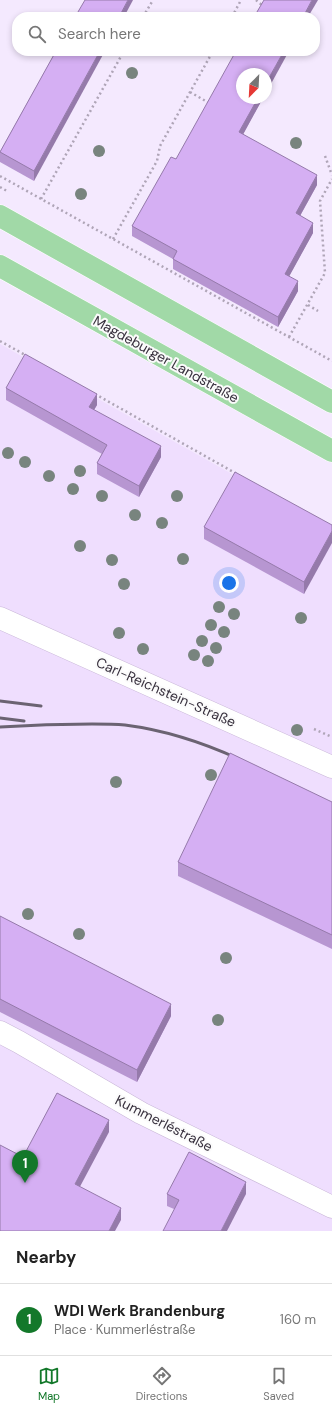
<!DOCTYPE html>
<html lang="en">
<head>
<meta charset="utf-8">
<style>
	body { margin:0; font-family:"DM Sans",sans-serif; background:#f6f6f6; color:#222 }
	.compass { position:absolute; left:236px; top:68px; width:36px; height:36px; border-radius:50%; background:#fff; box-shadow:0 2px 6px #0003; rotate:204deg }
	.you { position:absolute; left:229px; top:583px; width:14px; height:14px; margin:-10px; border:3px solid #fff; border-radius:50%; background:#1a73e8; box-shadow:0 0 0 6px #1a73e833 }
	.badge { display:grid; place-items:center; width:26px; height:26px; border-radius:50%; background:#13782a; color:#fff; font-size:13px; font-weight:700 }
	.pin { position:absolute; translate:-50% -33px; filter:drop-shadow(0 1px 2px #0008) }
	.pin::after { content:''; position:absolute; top:21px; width:14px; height:12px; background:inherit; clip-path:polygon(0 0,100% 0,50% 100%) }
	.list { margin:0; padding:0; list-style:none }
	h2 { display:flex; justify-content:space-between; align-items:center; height:52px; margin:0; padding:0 16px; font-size:17px }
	h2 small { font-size:13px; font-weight:400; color:#767676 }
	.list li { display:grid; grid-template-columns:26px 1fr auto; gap:12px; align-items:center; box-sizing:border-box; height:72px; padding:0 16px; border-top:1px solid #e0e0e0 }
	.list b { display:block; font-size:15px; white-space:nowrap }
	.list p { margin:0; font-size:13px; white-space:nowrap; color:#767676 }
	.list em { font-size:13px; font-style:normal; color:#767676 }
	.icon { flex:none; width:22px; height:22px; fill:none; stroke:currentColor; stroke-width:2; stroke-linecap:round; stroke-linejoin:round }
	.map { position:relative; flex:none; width:332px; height:1231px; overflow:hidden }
	.search { position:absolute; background:#fff; box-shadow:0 2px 6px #0003; left:12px; right:12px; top:12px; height:44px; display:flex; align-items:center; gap:10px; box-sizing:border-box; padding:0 14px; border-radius:16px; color:#767676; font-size:15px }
	.sheet { height:124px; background:#fff }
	nav { display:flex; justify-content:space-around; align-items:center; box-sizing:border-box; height:56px; border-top:1px solid #e0e0e0; background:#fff; font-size:11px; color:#767676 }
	nav a { display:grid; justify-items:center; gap:2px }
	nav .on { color:#13782a }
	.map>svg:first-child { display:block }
</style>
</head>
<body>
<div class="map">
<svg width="332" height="1231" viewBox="0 0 332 1231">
	<rect width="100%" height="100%" fill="#f4e9fe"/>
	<path fill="#efdefe" d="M0,344l332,186v701h-332z"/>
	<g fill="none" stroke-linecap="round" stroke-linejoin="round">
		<defs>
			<g id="street">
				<path d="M0,618l332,149"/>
				<path d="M0,1032l19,10 122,71 191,94"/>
			</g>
			<g id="primary">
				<path d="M0,216l332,186"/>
				<path d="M0,266l332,185"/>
			</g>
		</defs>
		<use href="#street" stroke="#c9b7d8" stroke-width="23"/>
		<use href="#primary" stroke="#fff" stroke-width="23"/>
		<g stroke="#afa5b7" stroke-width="2.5" stroke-dasharray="2 3" stroke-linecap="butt">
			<path d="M256,0l7,6"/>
			<path d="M143,17l10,-17"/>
			<path d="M232,17l9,-17"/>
			<path d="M190,92l19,11"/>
			<path d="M325,156l7,19"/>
			<path d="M0,176l332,185"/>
			<path d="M0,187l7,4"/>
			<path d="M41,199l83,-148"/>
			<path d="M113,239l44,-78 3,-15 53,-95"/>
			<path d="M308,305l10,6"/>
			<path d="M289,337l36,-64 -5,-72 12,-22"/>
			<path d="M0,341l27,15"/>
			<path d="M95,394l142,80"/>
			<path d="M314,729l18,8"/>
		</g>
		<use href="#street" stroke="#fff" stroke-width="22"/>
		<use href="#primary" stroke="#a1d9a7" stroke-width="22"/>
		<g stroke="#6b6372" stroke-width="3">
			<path d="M0,701l41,5"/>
			<path d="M0,718l24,3"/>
			<path d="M0,727c31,-2 61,-3 92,-3 11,0 22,0 33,1 39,5 79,18 114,34"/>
		</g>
	</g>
	<g fill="#78847e">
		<circle cx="132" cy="73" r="6"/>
		<circle cx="296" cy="143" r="6"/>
		<circle cx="99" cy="151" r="6"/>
		<circle cx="81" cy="194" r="6"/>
		<circle cx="8" cy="453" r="6"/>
		<circle cx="25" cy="462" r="6"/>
		<circle cx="80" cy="471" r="6"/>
		<circle cx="49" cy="476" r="6"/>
		<circle cx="73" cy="489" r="6"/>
		<circle cx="102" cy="496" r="6"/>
		<circle cx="177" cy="496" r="6"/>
		<circle cx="135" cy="515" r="6"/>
		<circle cx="162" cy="523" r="6"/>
		<circle cx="80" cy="546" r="6"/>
		<circle cx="183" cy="559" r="6"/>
		<circle cx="112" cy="560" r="6"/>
		<circle cx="124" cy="584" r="6"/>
		<circle cx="219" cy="607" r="6"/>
		<circle cx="234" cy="614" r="6"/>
		<circle cx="301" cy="618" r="6"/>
		<circle cx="211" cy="625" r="6"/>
		<circle cx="224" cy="632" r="6"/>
		<circle cx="119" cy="633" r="6"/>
		<circle cx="202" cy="641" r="6"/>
		<circle cx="216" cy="648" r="6"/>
		<circle cx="143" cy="649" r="6"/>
		<circle cx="194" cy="655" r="6"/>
		<circle cx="208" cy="661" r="6"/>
		<circle cx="297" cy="730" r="6"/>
		<circle cx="211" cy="775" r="6"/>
		<circle cx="116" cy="782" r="6"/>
		<circle cx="28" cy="914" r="6"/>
		<circle cx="79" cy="934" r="6"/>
		<circle cx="226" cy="958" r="6"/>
		<circle cx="218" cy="1020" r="6"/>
	</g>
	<g fill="#b796d1">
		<path d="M56,51l-22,130 -34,-19v-10z"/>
		<path d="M242,98h21l-20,36 74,51 -17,31 13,17 -24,43 9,15 -20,36 -105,-58v-10l-41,-23v-10l44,-67z"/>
		<path d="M6,388l91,17 -3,5 67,47 -22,40 -42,-23v-11l5,-9 -96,-54z"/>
		<path d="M332,525l-28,69 -100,-55v-12z"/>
		<path d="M332,802v147l-154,-73v-14z"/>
		<path d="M0,916l171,100 -34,66 -137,-70z"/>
		<path d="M167,1194h79l-72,15 -7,-3z"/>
	</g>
	<g fill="#957aaa">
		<path d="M128,0h5l-9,17h-5z"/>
		<path d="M312,0h6l-10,17h-5z"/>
		<path d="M100,51h5l-71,130v-10z"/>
		<path d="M284,51h5l-23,42v-10z"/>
		<path d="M258,98h5l-24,44v-10z"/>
		<path d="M317,175v10l-21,38v-10z"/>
		<path d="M313,223v10l-28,51v-10z"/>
		<path d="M298,281v10l-20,36v-10z"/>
		<path d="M97,394v11l-8,13v-11z"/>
		<path d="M161,446v11l-22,40v-11z"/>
		<path d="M332,531v12l-28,51v-12z"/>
		<path d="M171,1004v12l-34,66v-12z"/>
		<path d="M109,1120v12l-34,64v-12z"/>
		<path d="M246,1182v12l-19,37h-6z"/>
		<path d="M121,1208v12l-6,11h-6z"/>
	</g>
	<g fill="#d5aff3" stroke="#957aaa">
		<path d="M85,0h43l-9,17h-44z"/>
		<path d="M264,0h48l-9,17h-49z"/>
		<path d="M56,51h44l-66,120 -34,-19z"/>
		<path d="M236,51h48l-18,32v-9h-24v24h16l-19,34 78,43 -21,38 17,10 -28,51 13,7 -20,36 -105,-58 4,-8 -45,-25 39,-69 5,2z"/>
		<path d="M25,354l72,40 -8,13 72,39 -22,40 -42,-23 10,-18 -101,-57z"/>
		<path d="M235,472l97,53v6l-28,51 -100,-55z"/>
		<path d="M230,753l102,49v133l-154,-73z"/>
		<path d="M0,916l171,88 -34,66 -137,-71z"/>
		<path d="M57,1093l52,27 -34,64 46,24 -12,23h-109v-86l23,12z"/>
		<path d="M189,1152l57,30 -25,49h-58l16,-31 -12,-6z"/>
	</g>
	<g text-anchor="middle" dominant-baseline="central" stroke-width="4" stroke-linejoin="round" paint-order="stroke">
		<g font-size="14" fill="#37303d" stroke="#fbfbfb">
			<text transform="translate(166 359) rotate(29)">Magdeburger Landstraße</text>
			<text transform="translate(166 692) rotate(24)">Carl-Reichstein-Straße</text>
			<text transform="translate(164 1123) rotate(27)">Kummerléstraße</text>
		</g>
	</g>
</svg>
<svg class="compass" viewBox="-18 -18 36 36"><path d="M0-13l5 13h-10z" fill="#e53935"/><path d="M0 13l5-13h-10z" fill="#767676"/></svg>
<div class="you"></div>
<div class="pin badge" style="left:25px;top:1183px">1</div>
<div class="search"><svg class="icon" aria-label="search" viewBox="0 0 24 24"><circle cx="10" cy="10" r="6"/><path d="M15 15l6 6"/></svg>Search here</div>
</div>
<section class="sheet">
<h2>Nearby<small></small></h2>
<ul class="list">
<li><span class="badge">1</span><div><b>WDI Werk Brandenburg</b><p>Place · Kummerléstraße</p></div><em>160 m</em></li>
</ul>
</section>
<nav>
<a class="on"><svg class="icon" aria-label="map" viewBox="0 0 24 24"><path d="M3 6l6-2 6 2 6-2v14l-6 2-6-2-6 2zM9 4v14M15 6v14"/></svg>Map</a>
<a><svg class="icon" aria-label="directions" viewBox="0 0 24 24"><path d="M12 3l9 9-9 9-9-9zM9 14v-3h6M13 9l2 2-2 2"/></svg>Directions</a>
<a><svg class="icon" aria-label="saved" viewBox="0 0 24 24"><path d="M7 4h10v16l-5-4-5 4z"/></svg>Saved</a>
</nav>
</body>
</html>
